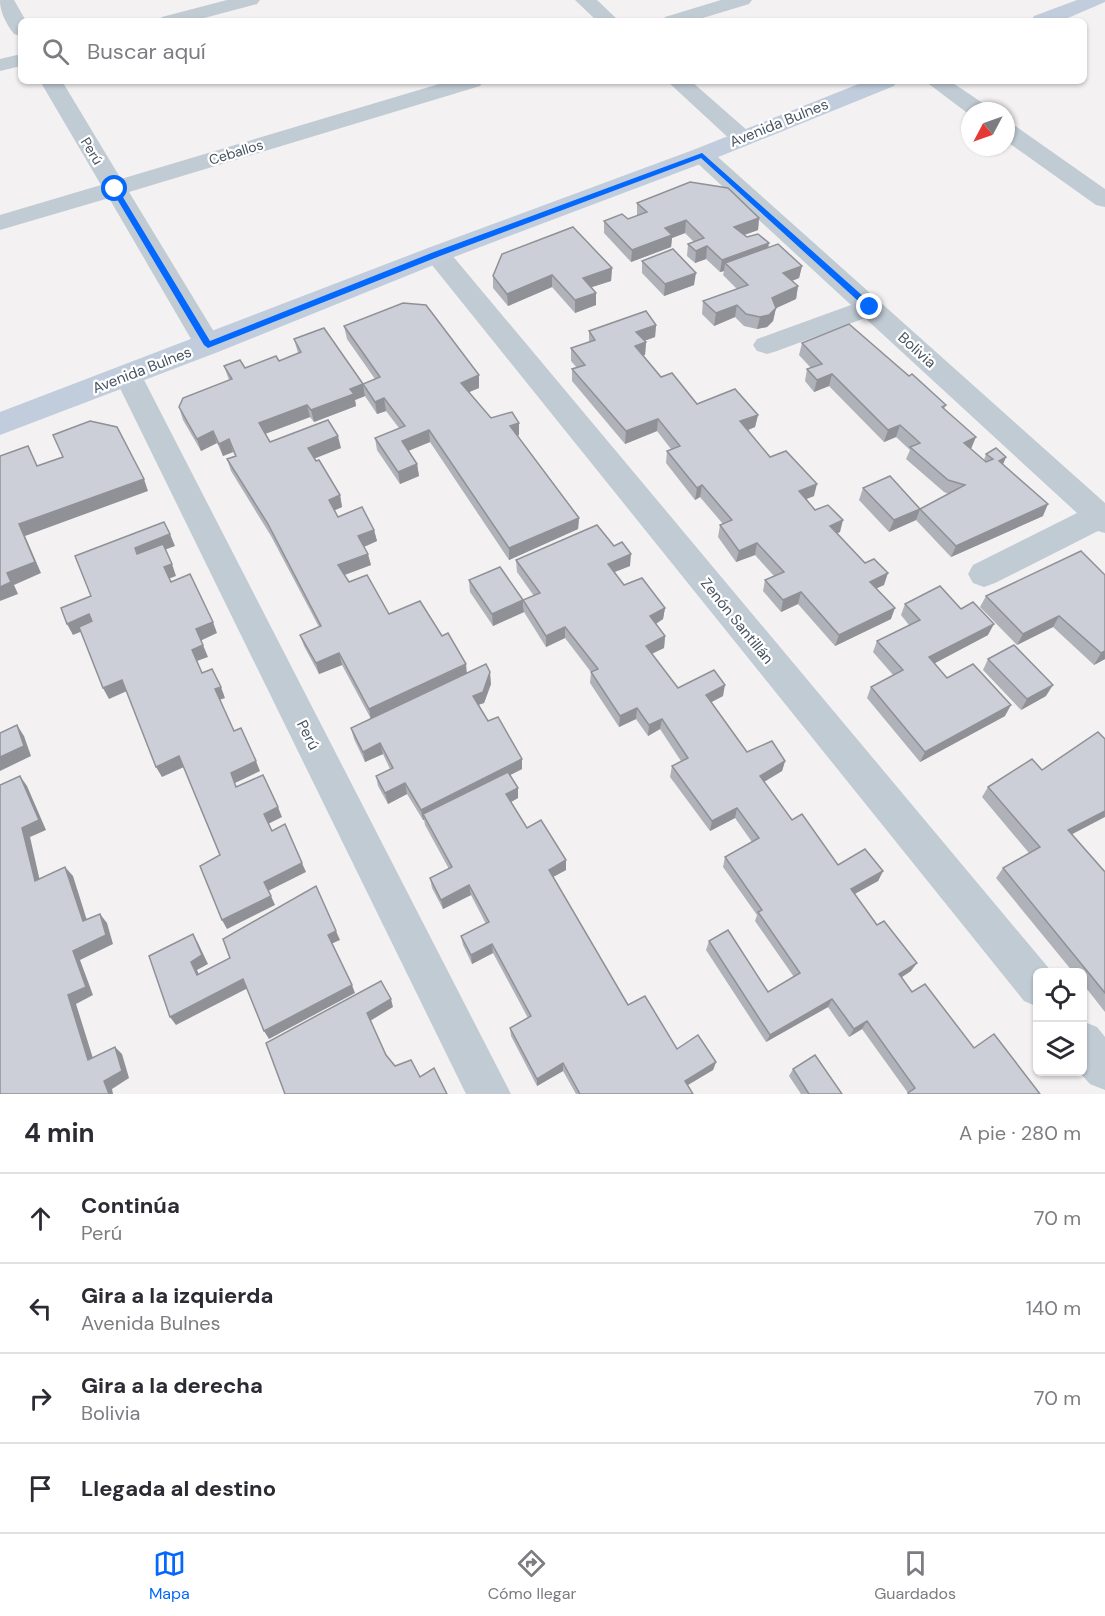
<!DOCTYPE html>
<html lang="es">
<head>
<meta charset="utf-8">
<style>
	body { margin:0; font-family:"DM Sans",sans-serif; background:#f2f2f3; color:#2b2b33 }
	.controls { position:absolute; right:18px; bottom:18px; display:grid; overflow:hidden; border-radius:9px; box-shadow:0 2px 4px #0004 }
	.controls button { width:54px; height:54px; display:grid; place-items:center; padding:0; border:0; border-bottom:2px solid #e1e1e2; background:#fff; color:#2b2b33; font:30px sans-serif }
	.compass { position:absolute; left:961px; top:102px; width:54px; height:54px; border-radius:50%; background:#fff; box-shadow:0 2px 4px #0004; rotate:229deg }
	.stop { position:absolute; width:18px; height:18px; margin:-14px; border:4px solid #0368fb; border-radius:50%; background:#fff }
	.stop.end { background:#0368fb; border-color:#fff; box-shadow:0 2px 6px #0008 }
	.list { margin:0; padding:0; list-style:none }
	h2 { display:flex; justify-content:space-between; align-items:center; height:78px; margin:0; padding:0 24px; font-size:26px }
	h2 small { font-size:20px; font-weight:400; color:#7c7c81 }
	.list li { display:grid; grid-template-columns:39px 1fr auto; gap:18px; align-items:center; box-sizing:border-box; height:90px; padding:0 24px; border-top:2px solid #e1e1e2 }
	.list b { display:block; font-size:22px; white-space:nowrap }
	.list p { margin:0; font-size:20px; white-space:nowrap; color:#7c7c81 }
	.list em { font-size:20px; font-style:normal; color:#7c7c81 }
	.icon { flex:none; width:33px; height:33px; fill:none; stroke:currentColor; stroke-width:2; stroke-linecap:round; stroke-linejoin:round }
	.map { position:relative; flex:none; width:1105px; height:1094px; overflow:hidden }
	.search { position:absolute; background:#fff; box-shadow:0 2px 4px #0004; left:18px; right:18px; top:18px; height:66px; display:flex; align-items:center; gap:15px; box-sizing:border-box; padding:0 21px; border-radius:9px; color:#7c7c81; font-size:22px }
	.sheet { height:438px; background:#fff }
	nav { display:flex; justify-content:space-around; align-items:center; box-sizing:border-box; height:84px; border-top:2px solid #e1e1e2; background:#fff; font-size:16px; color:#7c7c81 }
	nav a { display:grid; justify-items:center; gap:3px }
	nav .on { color:#0368fb }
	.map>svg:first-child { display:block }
</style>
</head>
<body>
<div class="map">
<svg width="1105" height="1094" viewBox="0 0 1105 1094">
	<rect width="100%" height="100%" fill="#f3f1f1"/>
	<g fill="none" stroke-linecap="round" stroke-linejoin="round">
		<g fill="#c0cbd4" fill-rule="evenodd">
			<path d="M0,0h14l12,21h-5v15l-7,-2c-8,-11 -14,-21 -14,-34z"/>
			<path d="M227,0h33l-3,4 -64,17h-34l3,-4z"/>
			<path d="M575,0h22l22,21h-22z"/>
			<path d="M721,0h31l-3,4 -56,17h-31l3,-4z"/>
			<path d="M21,54v12l-21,5v-12z"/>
			<path d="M40,81h22l59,98 328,-98h34l-3,5 -351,106 93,153 -4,6 -10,3 -10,-3 -89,-153 -109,32v-15l101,-30z"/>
			<path d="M667,81h24l58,51 3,5 -3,5 -8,2 -8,-2z"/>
			<path d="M925,81h25l37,25 3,5h-20v4z"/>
			<path d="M1006,123l8,2 91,64v18l-9,-2 -90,-64z"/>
			<path d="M702,148l8,2 395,353v30l-7,-2 -103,52 -11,4 -11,-4 -5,-9 5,-9 104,-52 -212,-195 -88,33 -10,3 -10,-3 -4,-6 4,-6 94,-34 -157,-145 -4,-5 4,-5z"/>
			<path d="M437,246l9,2 606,724h-14v35l-14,-6 -596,-741 -4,-6 4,-6z"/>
			<path d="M128,366l10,3 4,7 369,718h-45l-352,-718 4,-7z"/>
			<path d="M1082,1021l15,6 8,10v53l-15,-6 -11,-12h3z"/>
		</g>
		<g fill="#c1cddc" fill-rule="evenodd">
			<path d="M1077,0h28v2l-44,19h-30l3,-5z"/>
			<path d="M866,81h31l-3,5 -183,74 -265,100 -228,92 -218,83v-23l428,-164 265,-98z"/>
		</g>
	</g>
	<g fill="#afb2b9">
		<path d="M637,203l122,15 -1,12 -14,5 3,2 21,10 34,19 -3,12 -7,3 6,5 -2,13 -20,9 -3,13 -6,6 -10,2 -13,-3 -9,-9 -21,9 -12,-12 1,-13 34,-12 -14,-14 1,-4 -4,1 -14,-13 -11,4 -8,-7 1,-12 6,-2 -9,-9 -13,5 -1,9 -40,15 -27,-29v-12l24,-2 9,-3z"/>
		<path d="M642,261l52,24 -30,11 -22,-23z"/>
		<path d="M612,268l-1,13 -20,6 5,6v12l-21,8 -23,-26 -44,19 -15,-18v-12z"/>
		<path d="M656,325l-1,12 -11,4 2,1 -1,13h-2l18,22 36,27 61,11 -3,12 -7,3 22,27 44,39 -8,3 9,11 25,22 -3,1 47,52 -7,3 14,31 -56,27 -37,-42 -17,8 -18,-21 2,-11 9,-4 -19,-21 -19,7 -18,-25 2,-12 3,-1 -23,-27 -5,3 -29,-37 1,-12 4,-2 -14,-18 -32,13 -53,-63v-12l5,-1 -6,-7v-13l18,-6v-11z"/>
		<path d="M344,326l135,62 -10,4 22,26 28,17 -2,1 62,82 -1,11 -69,31 -79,-118 -22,9 9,13 2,12 -19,8 -23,-34 -2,-12 24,-10 -13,-17 -9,3 -12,-18 -2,-12 12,-5 -28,-40z"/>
		<path d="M294,339l69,45 2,12 -10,4 1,6 -42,16 -4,-5 -45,17 5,8 71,6 -27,10 26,37 2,12 -8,3 4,7 36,13 3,11 -13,6 7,18 -26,10 4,7 40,32 78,59 24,11 -7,19 -6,2 10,16 34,38v10l-12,6 8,13v10l-7,4 16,26 39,32v10l-13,7 75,128 49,44 39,13 -3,8 -26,15 6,9h-117l-13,-23 -26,15 -26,-50 -1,-8 18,-10 -35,-65 -21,11 -9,-19 -2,-9 25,-12 -15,-29 -28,14 -11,-21 -2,-10 19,-9 -24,-44 -1,-5h-1l-16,-26 -19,10 -10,-18 -2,-10 14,-7 -7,-15 -18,8 -11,-23 -3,-11 20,-9 -29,-54 -23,9 -15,-28 -4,-11 19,-8 -48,-91 -40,-65 -4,-12 8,-3 -2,-4 -10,4 -6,-13 -16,8 -18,-31 -4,-13 50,-27 -5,-14 21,2 34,-7 19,-8z"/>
		<path d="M802,343l107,33 37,29 -2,4 27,40 13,11 2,-6 20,3 -3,7 40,52 -92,41 -35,-37 -27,12 -30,-32 4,-12 57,21 29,-15 -5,-2 -38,-33 4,-9 -14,-13 -12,5 -55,-56 -15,6 -9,-11 2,-12 4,-1 -12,-13z"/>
		<path d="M516,560l114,6 -16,6 10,13 41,23 -2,11 -7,5 9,12 -1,12 -12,6 26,34 45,8 -12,6 36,50 38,9 -3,10 -18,11 28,38 46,45 45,6 -5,10 -23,13 56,77 -9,6 10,15 62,56 66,46h-133l1,-1 -46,-64 -13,8 -21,-30 -62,35 -60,-92 3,-9 59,51 26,-15 -39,-56 2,-6 -34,-48 2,-10 27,-15 -17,-24 -25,13 -40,-54 2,-11 9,-5 -21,-32 -12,7 -12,-17 -17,8 -29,-44 1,-11 -26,-34 -19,9 -22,-35 -1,-12 11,-4 -17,-24z"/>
		<path d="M1105,575v84l-11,6 -41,-38 -36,18 -37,-38 6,-11z"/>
		<path d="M469,580l55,32 -31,14 -23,-34z"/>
		<path d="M905,604l56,5 27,26 -54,28 13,15 58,38 -85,46 -53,-64 4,-11 23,-11 -21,-24 4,-11 32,-16 -8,-10z"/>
		<path d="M988,659l58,37 -25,14 -38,-40z"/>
		<path d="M988,787l84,47 33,38v140l-22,-28v-12h-10l-77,-94 7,-10 26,-15 -47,-56z"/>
		<path d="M793,1069l49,25h-41l-12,-18z"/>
	</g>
	<g fill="#8f9196">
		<path d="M759,218l-1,12 -25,9 1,-12z"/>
		<path d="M686,220l-1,13 -13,5 -1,9 -40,15 1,-12 33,-22z"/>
		<path d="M769,243l-2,13 -42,7 -1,8 -4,1 2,-12z"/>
		<path d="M707,246l-1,13 -11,4 1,-12z"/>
		<path d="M802,266l-3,12 -18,7 2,-12z"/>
		<path d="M612,268l-1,13 -28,9v-12z"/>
		<path d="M696,273l-2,12 -30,11 1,-12z"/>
		<path d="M552,275v12l-44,19 -1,-12z"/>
		<path d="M798,286l-2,13 -26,12 2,-13z"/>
		<path d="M596,293v12l-21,8v-13z"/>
		<path d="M737,305l-2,12 -21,9 2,-13z"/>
		<path d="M776,308l-3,13 -6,6 -10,2 3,-12z"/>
		<path d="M656,325l-1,12 -20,7 1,-12z"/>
		<path d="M646,342l-1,13 -11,3 1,-12z"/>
		<path d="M832,374l-3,12 -15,6 3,-12z"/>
		<path d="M479,375v13l-17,7 -1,-12z"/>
		<path d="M363,384l2,12 -10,4 1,6 -42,16 -3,-12 39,-21z"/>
		<path d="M384,398l2,13 -9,3 -2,-12z"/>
		<path d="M307,405l3,12 -48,18 -3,-12z"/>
		<path d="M758,415l-3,12 -17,7 2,-13z"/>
		<path d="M658,419l-1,12 -32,13 1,-13z"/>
		<path d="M519,423v12l-9,4v-13z"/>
		<path d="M900,425l-4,12 -12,5 4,-12z"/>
		<path d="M429,430l1,12 -27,11 -1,-12z"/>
		<path d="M213,431l4,12 -16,8 -4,-12z"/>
		<path d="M338,436l3,12 -30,12 -3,-12z"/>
		<path d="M976,437l-5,12 -7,-6z"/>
		<path d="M229,439l4,13 -10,4 -4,-12z"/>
		<path d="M1006,457l-5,12 -2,-8z"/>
		<path d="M417,464l2,12 -19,8 -2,-12z"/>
		<path d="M144,479l4,12 -123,45 16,37 -27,12 4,9 -18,7v-14l7,-14 12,-49z"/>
		<path d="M817,484l-3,12 -18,7 3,-12z"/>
		<path d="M702,485l-2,12 -5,3 2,-12z"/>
		<path d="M340,495l2,12 -11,5 -2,-12z"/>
		<path d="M1048,504l-5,12 -92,41 5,-11z"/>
		<path d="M920,509l-4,11 -27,12 5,-12z"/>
		<path d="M579,518l-1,11 -69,31v-12z"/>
		<path d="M843,520l-3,12 -13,6 3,-12z"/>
		<path d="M374,530l3,11 -16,7 -3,-12z"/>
		<path d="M170,534l5,12 -35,13 -5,-11z"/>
		<path d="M757,543l-2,12 -19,7 3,-11z"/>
		<path d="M368,554l3,11 -30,11 -3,-11z"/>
		<path d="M631,554l-1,12 -23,9 1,-11z"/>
		<path d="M172,564l4,12 -8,3 -4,-12z"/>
		<path d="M888,573l-4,12 -18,8 4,-11z"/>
		<path d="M801,592l-3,12 -17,8 2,-12z"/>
		<path d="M523,600l1,12 -31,14 -1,-12z"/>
		<path d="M665,608l-2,11 -14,9 1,-12z"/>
		<path d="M895,608l-4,11 -56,27 4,-11z"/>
		<path d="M89,614l6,12 -22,9 -6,-11z"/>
		<path d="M1059,616l-6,11 -36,18 6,-11z"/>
		<path d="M213,622l4,11 -17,8 -4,-12z"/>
		<path d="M994,624l-6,11 -64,34 5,-12z"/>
		<path d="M565,627v11l-19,9v-11z"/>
		<path d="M665,636l-1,12 -20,9 2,-11z"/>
		<path d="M203,645l5,12 -11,4 -5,-11z"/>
		<path d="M1105,651v8l-11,6 7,-12z"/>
		<path d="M339,653l3,12 -23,9 -3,-11z"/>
		<path d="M466,664l1,11 -96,45 -2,-11z"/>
		<path d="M490,672l1,12 -7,19 -10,3 -1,-10z"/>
		<path d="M122,680l5,11 -18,8 -6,-11z"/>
		<path d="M725,685l-2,11 -19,10 2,-11z"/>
		<path d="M1053,685l-7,11 -25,14 6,-11z"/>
		<path d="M221,687l4,11 -6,2 -4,-11z"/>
		<path d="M1011,705l-6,11 -85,46 5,-10z"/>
		<path d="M637,708l-1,11 -17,8 1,-11z"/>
		<path d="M662,719l-2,10 -12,7 1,-11z"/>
		<path d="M17,725l7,11 7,20 -31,15v-14z"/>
		<path d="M380,743l3,11 -18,8 -2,-10z"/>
		<path d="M179,756l5,11 -22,10 -6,-10z"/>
		<path d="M522,759v10l-97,50 -2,-5 1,6h-1l-2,-10z"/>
		<path d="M256,761l4,10 -25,12 -4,-10z"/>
		<path d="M785,761l-3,10 -25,15 3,-10z"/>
		<path d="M20,776l7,10 19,44 -16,7 12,53 -7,-9 -13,-53z"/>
		<path d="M405,783l2,11 -19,10 -3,-11z"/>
		<path d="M518,788v10l-11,6 -1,-10z"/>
		<path d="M278,807l4,10 -14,7 -4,-10z"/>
		<path d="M737,808l-2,10 -25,13 2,-10z"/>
		<path d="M1105,811v6l-44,23 7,-10z"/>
		<path d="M566,860v10l-17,9v-9z"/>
		<path d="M302,863l4,9 -38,19 -4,-9z"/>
		<path d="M65,867l8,9 17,54 -7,-9z"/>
		<path d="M883,871l-5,10 -31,17 4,-9z"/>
		<path d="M469,885l2,10 -28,14 -2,-9z"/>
		<path d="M271,896l4,9 -48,24 -5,-9z"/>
		<path d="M100,914l7,9 6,21 -33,16 13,35 -17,9 20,64 -8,-8 -20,-65 5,-44z"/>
		<path d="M336,931l4,9 -9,4 -3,-9z"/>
		<path d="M193,934l5,9 10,21 -11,6 6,14 -6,-9 -6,-13z"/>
		<path d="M492,944l1,9 -21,11 -1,-9z"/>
		<path d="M917,963l-6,8 -17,11 5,-8z"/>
		<path d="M243,979l5,9 -72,37 -6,-8z"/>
		<path d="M352,985l3,8 -86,46 -5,-8z"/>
		<path d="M391,999l2,8 -23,14 -3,-8z"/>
		<path d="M832,999l-4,8 -62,35 4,-7z"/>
		<path d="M867,1021l-5,8 -13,8 5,-8z"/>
		<path d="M115,1047l7,7 7,24 -17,11 1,5h-4l-5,-13z"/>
		<path d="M716,1062l-3,8 -30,18 2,-7z"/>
		<path d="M563,1063v8l-26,15v-7z"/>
	</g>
	<g fill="#cccfd7" stroke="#8f9196" stroke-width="1.5">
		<path d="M690,182l38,6 31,30 -25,9 13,10 11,-3 11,9 -47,17 -15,-14 -11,5 -8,-7 16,-6 -18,-18 -21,8 7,7 -40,15 -28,-29 18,-7 6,5 19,-7 -10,-9z"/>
		<path d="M573,227l39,41 -29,10 13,15 -21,7 -23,-25 -45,19 -14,-18 9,-22z"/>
		<path d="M778,244l24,22 -19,7 15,13 -26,12 4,10 -7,7 -9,2 -14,-3 -9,-9 -21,8 -13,-12 45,-16 -23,-22z"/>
		<path d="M673,249l23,24 -31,11 -23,-23z"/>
		<path d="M403,303l23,2 53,70 -18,8 30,35 21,-6 7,11 -9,3 69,92 -70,30 -80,-118 -27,11 15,23 -19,8 -23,-34 30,-12 -21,-28 -9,4 -12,-18 17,-7 -36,-51z"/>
		<path d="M646,311l10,14 -20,7 10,10 -11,4 26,31 11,-4 25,31 38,-15 23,26 -18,6 30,36 16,-6 31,33 -18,7 16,19 13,-5 15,15 -13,6 35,37 9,-4 14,14 -18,9 25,26 -56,27 -38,-43 -18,8 -18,-20 19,-8 -27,-29 -18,8 -19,-26 12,-5 -30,-35 -5,3 -30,-37 13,-5 -22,-27 -32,12 -54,-62 13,-4 -14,-17 24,-8 -6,-9z"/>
		<path d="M849,324l60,52 3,-2 34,31 -4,2 34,30 -12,6 22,19 7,-3 -7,-5 10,-6 10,9 -7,4 49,43 -92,42 -36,-37 45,-24 -17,-5 -38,-33 10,-4 -20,-18 -12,5 -56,-56 -15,6 -10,-11 15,-5 -20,-21z"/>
		<path d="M324,328l39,56 -13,5 4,5 -43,16 -4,-5 -48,18 11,19 58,-22 10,16 -30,12 8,13 3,-1 21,35 -11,5 9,17 24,-10 12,23 -16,6 10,18 -30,11 11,17 18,-7 22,39 31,-13 22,35 6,-3 18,31 -97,45 -30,-56 -23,10 -16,-28 21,-9 -53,-102 -41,-65 9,-3 -7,-17 -10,5 -6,-13 -16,8 -18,-32 4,-9 49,-19 -8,-13 16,-6 5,8 31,-12 3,5 22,-9 -7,-13z"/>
		<path d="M90,421l27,6 27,52 -125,45 16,38 -28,11 4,9 -11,5v-131l28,-10 9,20 26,-9 -10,-22z"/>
		<path d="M890,476l30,33 -26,11 -31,-32z"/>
		<path d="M164,522l6,12 -35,14 2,6 26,-10 9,20 -8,3 7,15 19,-8 23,48 -17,7 7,16 -11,5 10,23 10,-4 9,18 -6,2 19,42 7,-3 15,33 -25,12 5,14 27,-12 15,32 -14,7 8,17 13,-7 17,39 -38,19 7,14 -49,24 -22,-54 20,-11 -41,-99 -23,11 -34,-87 -19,8 -24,-61 13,-6 -3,-7 -22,10 -6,-16 30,-12 -16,-40z"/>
		<path d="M597,525l17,21 8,-4 9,12 -23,10 16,21 18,-7 23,30 -15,8 15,20 -19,10 32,42 36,-18 11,15 -19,10 41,57 25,-11 13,20 -25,15 32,44 10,-6 36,51 27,-16 18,22 -32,18 26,36 7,-4 33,42 -18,11 13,18 13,-8 49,64 20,-14 46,60h-131l-1,-1 7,-5 -48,-67 -13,8 -22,-30 -62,36 -61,-94 19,-11 40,62 32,-19 -42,-61 4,-2 -37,-53 34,-19 -22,-30 -25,13 -40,-55 16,-8 -26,-39 -13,6 -12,-17 -17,8 -29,-44 7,-3 -33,-42 -19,9 -23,-36 17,-7 -24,-33z"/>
		<path d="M1081,551l24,24v76l-4,2 -42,-37 -36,18 -37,-38z"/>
		<path d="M500,567l23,33 -31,14 -23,-34z"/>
		<path d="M940,586l21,23 12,-7 21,22 -65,33 18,21 26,-14 38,41 -86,47 -54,-65 32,-17 -26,-29 43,-21 -15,-16z"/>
		<path d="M1014,645l39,40 -26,14 -39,-40z"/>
		<path d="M486,664l4,8 -7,20 -10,4 15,25 10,-4 24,42 -101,51 -16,-27 -20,10 -9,-17 17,-8 -13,-25 -17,9 -12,-24z"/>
		<path d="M17,725l7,21 -24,11v-24z"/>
		<path d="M1098,732l7,7v72l-37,19 37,42v121l-102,-125 37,-21 -52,-60 44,-28 10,11z"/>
		<path d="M508,772l10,16 -12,6 21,34 14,-8 25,40 -17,10 79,135 17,-9 32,53 21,-14 18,27 -31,19 8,13h-113l-17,-31 -26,16 -27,-51 21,-12 -39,-72 -21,11 -10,-19 28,-14 -20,-37 -28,15 -11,-22 22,-11 -29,-53z"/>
		<path d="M20,776l19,44 -17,8 13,53 30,-14 18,54 17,-7 6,21 -33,16 13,36 -18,8 20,65 27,-13 7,24 -18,10 5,13h-109v-309z"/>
		<path d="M316,886l20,45 -8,4 24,50 -88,46 -21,-52 -73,38 -21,-61 44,-22 9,21 -11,7 6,13 33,-17 -7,-19z"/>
		<path d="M381,981l10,18 -24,14 19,42 9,11 16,-6 9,17 14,-9 13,26h-162l-19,-51z"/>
		<path d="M815,1055l27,39h-33l-16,-25z"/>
	</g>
	<path fill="#0368fb" d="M702,153l171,152v4h-6l-166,-151 -261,98 -232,92 -4,-3 -93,-156 4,-3 3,3 92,152 224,-89z"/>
	<g text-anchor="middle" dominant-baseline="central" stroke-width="4.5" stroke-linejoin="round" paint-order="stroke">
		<g font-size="14" fill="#465361" stroke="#fff">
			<text transform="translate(92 151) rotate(59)">Perú</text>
			<text transform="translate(236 152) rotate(-17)">Ceballos</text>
		</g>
		<g font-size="15" fill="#465361" stroke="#fff">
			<text transform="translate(779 123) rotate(-22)">Avenida Bulnes</text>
			<text transform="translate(917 350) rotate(42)">Bolivia</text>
			<text transform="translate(142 370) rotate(-21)">Avenida Bulnes</text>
			<text transform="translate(737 621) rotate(51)">Zenón Santillán</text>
			<text transform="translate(308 735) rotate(63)">Perú</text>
		</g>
	</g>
</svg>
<div class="controls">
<button><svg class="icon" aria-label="locate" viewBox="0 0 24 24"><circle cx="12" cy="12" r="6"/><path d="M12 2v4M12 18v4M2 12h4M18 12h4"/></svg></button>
<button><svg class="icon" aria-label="layers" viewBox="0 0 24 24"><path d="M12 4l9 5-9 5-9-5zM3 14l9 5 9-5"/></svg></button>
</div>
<svg class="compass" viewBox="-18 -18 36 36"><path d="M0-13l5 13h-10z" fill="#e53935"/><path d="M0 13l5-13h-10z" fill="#7c7c81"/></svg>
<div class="stop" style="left:115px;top:189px"></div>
<div class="stop end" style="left:870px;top:307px"></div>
<div class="search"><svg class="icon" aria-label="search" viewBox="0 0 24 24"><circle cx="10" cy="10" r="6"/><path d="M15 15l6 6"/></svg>Buscar aquí</div>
</div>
<section class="sheet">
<h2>4 min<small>A pie · 280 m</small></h2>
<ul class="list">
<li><svg class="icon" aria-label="ahead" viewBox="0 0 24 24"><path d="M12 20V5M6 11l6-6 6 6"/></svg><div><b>Continúa</b><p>Perú</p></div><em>70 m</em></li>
<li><svg class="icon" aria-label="left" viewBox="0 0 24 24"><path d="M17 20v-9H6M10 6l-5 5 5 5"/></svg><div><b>Gira a la izquierda</b><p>Avenida Bulnes</p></div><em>140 m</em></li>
<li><svg class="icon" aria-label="right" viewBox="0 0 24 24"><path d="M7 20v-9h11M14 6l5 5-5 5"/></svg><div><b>Gira a la derecha</b><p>Bolivia</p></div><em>70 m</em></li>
<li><svg class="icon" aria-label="arrive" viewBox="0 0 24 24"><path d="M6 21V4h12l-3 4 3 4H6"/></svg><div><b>Llegada al destino</b></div></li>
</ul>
</section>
<nav>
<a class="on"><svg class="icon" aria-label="map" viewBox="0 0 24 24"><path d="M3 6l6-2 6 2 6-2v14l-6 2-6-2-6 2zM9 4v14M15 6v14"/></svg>Mapa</a>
<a><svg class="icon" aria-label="directions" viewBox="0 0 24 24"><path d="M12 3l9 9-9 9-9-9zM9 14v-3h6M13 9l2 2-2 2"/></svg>Cómo llegar</a>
<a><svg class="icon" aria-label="saved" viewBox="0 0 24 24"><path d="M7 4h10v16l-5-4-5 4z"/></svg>Guardados</a>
</nav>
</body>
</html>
